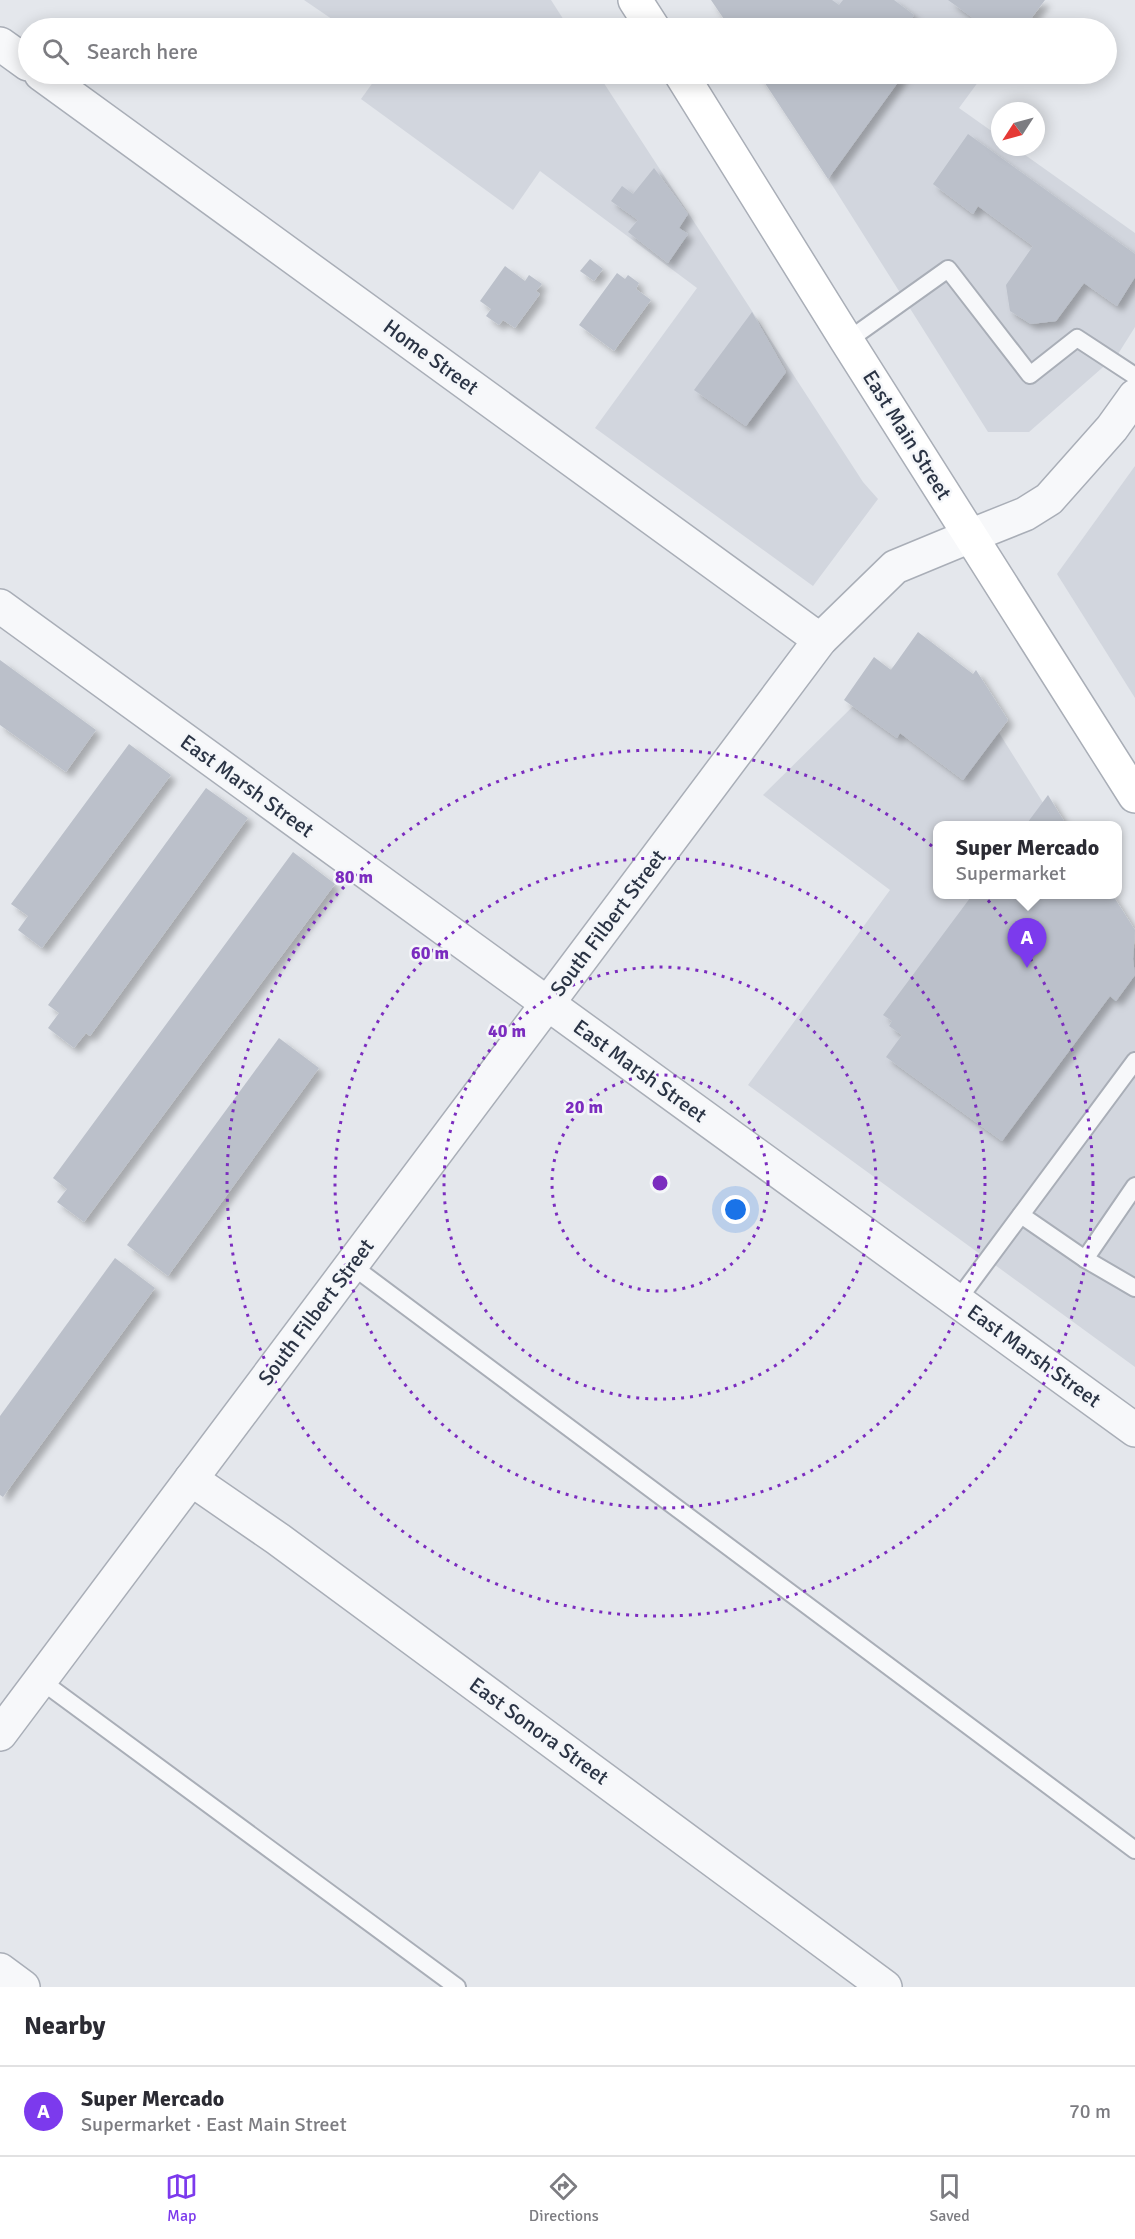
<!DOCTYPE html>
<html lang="en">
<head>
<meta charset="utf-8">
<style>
	body { margin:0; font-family:Signika,sans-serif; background:#f7f7f7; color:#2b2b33 }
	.compass { position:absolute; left:991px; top:102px; width:54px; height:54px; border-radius:50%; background:#fff; box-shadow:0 3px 15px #0003; rotate:234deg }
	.you { position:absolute; left:736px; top:1210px; width:21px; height:21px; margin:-15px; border:4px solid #fff; border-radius:50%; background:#1a73e8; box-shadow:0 0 0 9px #1a73e833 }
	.badge { display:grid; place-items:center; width:39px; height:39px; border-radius:50%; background:#7c3aed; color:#fff; font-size:20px; font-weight:700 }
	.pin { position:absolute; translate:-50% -50px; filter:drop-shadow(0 2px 3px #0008) }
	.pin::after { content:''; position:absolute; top:32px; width:21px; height:18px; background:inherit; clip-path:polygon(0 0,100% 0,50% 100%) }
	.popup { position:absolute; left:933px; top:821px; width:189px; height:78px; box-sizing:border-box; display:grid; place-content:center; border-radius:12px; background:#fff; filter:drop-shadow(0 2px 4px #0005); font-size:20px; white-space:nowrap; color:#7c7c81 }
	.popup b { font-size:22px; color:#2b2b33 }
	.popup::after { content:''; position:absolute; left:50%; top:100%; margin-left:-12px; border:12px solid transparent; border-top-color:#fff }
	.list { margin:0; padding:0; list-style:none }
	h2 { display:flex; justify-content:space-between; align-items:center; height:78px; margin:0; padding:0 24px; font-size:26px }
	h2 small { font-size:20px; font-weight:400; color:#7c7c81 }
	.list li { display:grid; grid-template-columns:39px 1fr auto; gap:18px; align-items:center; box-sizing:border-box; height:90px; padding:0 24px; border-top:2px solid #e1e1e2 }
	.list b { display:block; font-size:22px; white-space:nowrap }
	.list p { margin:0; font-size:20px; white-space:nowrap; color:#7c7c81 }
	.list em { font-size:20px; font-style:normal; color:#7c7c81 }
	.icon { flex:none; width:33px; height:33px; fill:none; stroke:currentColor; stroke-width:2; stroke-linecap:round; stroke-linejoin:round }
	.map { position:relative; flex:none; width:1135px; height:1987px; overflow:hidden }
	.search { position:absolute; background:#fff; box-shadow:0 3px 15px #0003; left:18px; right:18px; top:18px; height:66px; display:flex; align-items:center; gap:15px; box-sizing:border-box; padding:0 21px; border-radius:33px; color:#7c7c81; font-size:22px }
	.sheet { height:168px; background:#fff }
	nav { display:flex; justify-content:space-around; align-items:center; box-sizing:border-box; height:84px; border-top:2px solid #e1e1e2; background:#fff; font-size:16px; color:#7c7c81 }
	nav a { display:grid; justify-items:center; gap:3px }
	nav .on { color:#7c3aed }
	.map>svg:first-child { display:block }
</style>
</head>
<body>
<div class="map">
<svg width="1135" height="1987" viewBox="0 0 1135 1987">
	<defs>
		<filter id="shadow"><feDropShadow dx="5.5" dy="5.5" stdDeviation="3" flood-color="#0004"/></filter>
	</defs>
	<rect width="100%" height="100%" fill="#e4e7ec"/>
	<g fill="#d2d6de">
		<path d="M304,0h247l18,28h-224z"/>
		<path d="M716,0h235l41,28h-258z"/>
		<path d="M379,74h219l265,408 15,17 -65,87 -218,-158 102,-140 -157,-117 -27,39 -152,-111z"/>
		<path d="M762,74h222l-25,34 41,29v10h14l121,86v94l-17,27 -89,78h-41z"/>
		<path d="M1135,466v232l-78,-124z"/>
		<path d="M907,653l45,5 105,167 -120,1v68l164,1 34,54v418l-387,-282 142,-195 -127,-95z"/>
	</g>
	<g fill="#bbc0ca" filter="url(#shadow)">
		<path d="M711,0h121l7,5 4,-5h51l20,15 -8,13h-176z"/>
		<path d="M948,0h97l-21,28h-37z"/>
		<path d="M759,74h145l-76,105z"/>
		<path d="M968,134l167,120v23l-18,29 -33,-23 -28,38 -25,3 -21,-13 -4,-26 27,-39 -55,-40 -5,8 -40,-30z"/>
		<path d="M654,168l34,46 -9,14 9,6 -20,29 -40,-31 10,-12 -27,-19 11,-15 11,8z"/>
		<path d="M590,259l13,10 -9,12 -14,-10z"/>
		<path d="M505,266l20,15 4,-6 13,9 -6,7 4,3 -25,34 -12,-8 -4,5 -13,-9 5,-7 -11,-8z"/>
		<path d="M617,273l8,6 3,-4 11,8 -3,6 15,11 -37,51 -35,-26z"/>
		<path d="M752,312l34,60 -40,54 -52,-36z"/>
		<path d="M918,632l55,42 3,-4 32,50 -45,60 -63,-47 -3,5 -53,-38 30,-43 17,13z"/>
		<path d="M0,660l96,70 -30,42 -66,-47z"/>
		<path d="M129,744l42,31 -129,173 -24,-18 10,-14 -17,-12z"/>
		<path d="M206,788l42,30 -158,218 -4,-3 -12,15 -26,-20 11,-15 -11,-8z"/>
		<path d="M1048,795l19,31h-42z"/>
		<path d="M293,852l42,32 -251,338 -27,-20 10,-13 -14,-11z"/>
		<path d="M973,894h139l23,36 -2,29 2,16 -19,26 -6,-5 -108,145 -116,-84 16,-22 -13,-9 3,-5 -9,-6z"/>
		<path d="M279,1038l40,30 -151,208 -41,-31z"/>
		<path d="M115,1258l40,30 -152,209 -3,-2v-79z"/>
	</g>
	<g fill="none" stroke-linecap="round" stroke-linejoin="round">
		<defs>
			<g id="service">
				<path d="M847,341l101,-72 82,106 47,-37 58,38"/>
				<path d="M1021,1215l64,44 50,29"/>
				<path d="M1085,1259l50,-73"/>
				<path d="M351,1265l784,585"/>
				<path d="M957,1301l178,-240"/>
				<path d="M40,1680l417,307"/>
			</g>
			<g id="minor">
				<path d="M0,44l28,20"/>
				<path d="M41,74l779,566"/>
				<path d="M970,536l55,-22 24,-15 63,-71 23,-32"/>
				<path d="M0,606l1135,824"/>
				<path d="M191,1479l87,60 607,448"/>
				<path d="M0,1970l23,17"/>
			</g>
			<path id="tertiary" d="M0,1734l820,-1094 75,-73 75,-31"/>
			<g id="secondary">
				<path d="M635,0l18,28"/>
				<path d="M681,74l166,267 288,455"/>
			</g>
		</defs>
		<use href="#service" stroke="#a9aeb7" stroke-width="20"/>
		<use href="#minor" stroke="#a9aeb7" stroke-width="36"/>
		<use href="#tertiary" stroke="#a9aeb7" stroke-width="36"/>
		<use href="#secondary" stroke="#a9aeb7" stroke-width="36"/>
		<use href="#service" stroke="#f7f8fa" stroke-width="16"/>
		<use href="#minor" stroke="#f7f8fa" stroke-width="33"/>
		<use href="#tertiary" stroke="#f7f8fa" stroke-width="33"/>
		<use href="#secondary" stroke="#fff" stroke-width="33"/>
	</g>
	<g fill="none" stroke="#7b2cbf" stroke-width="3" stroke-dasharray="3 6">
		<circle cx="660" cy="1183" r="108"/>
		<circle cx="660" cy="1183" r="216"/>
		<circle cx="660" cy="1183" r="325"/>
		<circle cx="660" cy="1183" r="433"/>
	</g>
	<g text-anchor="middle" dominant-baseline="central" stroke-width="5" stroke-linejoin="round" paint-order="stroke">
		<g font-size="21" fill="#2b3445" stroke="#f4f6f9">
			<text transform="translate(431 357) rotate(36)">Home Street</text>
			<text transform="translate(907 435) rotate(58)">East Main Street</text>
			<text transform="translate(247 786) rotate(36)">East Marsh Street</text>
			<text transform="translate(608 923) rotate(-53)">South Filbert Street</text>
			<text transform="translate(640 1071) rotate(36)">East Marsh Street</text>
			<text transform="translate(316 1312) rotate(-53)">South Filbert Street</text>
			<text transform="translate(1034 1356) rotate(36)">East Marsh Street</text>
			<text transform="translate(539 1731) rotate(36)">East Sonora Street</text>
		</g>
	</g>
	<circle cx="660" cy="1183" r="9" fill="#7b2cbf" stroke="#f4f6f9" stroke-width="3"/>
	<g font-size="18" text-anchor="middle" font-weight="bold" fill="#7b2cbf" stroke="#f4f6f9" stroke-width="5" stroke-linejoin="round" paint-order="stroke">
		<text x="354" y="883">80 m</text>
		<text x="430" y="959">60 m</text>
		<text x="507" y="1037">40 m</text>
		<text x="584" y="1113">20 m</text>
	</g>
</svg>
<svg class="compass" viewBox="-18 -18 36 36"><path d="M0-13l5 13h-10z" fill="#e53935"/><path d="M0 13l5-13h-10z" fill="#7c7c81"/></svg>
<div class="you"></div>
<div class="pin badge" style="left:1027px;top:968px">A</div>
<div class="popup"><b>Super Mercado</b>Supermarket</div>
<div class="search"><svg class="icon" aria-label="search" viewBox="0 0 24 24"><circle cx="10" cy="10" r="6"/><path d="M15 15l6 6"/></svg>Search here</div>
</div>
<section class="sheet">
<h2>Nearby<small></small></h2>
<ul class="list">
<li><span class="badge">A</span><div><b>Super Mercado</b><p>Supermarket · East Main Street</p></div><em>70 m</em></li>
</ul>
</section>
<nav>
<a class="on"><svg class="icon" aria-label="map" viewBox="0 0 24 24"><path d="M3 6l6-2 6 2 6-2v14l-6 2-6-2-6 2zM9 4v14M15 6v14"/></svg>Map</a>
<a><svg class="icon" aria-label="directions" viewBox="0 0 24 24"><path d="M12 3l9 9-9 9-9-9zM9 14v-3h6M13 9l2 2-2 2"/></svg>Directions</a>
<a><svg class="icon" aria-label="saved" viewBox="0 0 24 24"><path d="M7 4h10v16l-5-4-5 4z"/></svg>Saved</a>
</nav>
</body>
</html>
